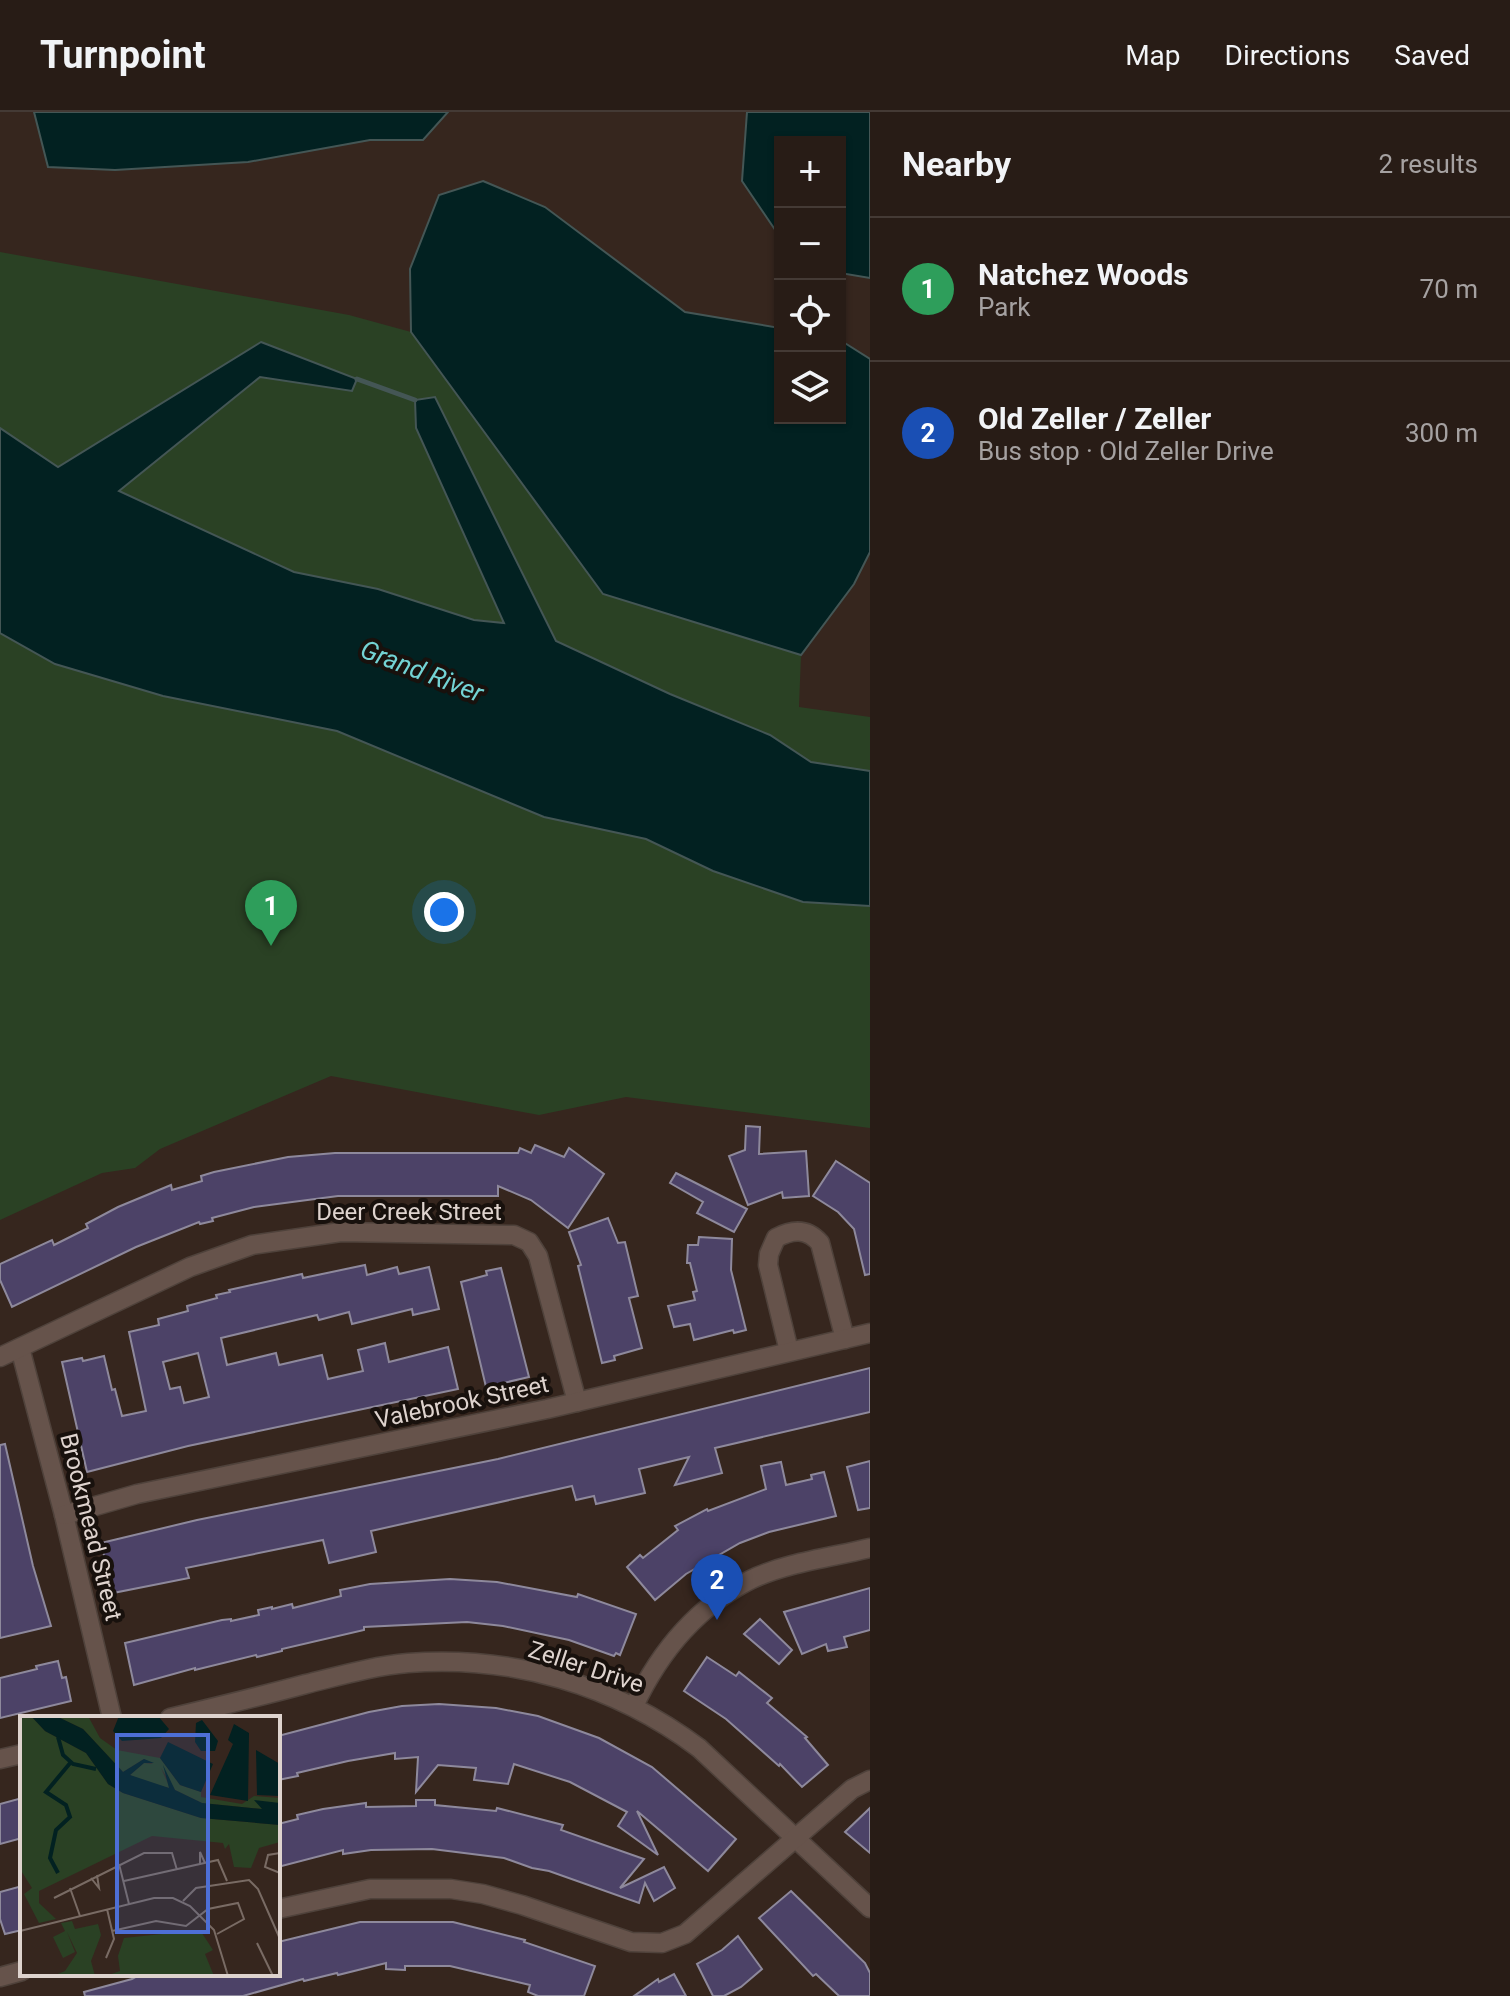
<!DOCTYPE html>
<html lang="en">
<head>
<meta charset="utf-8">
<style>
	body { margin:0; font-family:Roboto,sans-serif; background:#30251f; color:#f1f3f6 }
	.controls { position:absolute; right:24px; top:24px; display:grid; overflow:hidden; border-radius:0px; box-shadow:0 2px 6px #0004 }
	.controls button { width:72px; height:72px; display:grid; place-items:center; padding:0; border:0; border-bottom:2px solid #443a35; background:#281c16; color:#f1f3f6; font:40px sans-serif }
	.you { position:absolute; left:444px; top:800px; width:28px; height:28px; margin:-20px; border:6px solid #fff; border-radius:50%; background:#1a73e8; box-shadow:0 0 0 12px #1a73e833 }
	.badge { display:grid; place-items:center; width:52px; height:52px; border-radius:50%; background:#0f766e; color:#fff; font-size:26px; font-weight:700 }
	.pin { position:absolute; translate:-50% -66px; filter:drop-shadow(0 2px 4px #0008) }
	.pin::after { content:''; position:absolute; top:42px; width:28px; height:24px; background:inherit; clip-path:polygon(0 0,100% 0,50% 100%) }
	.list { margin:0; padding:0; list-style:none }
	h2 { display:flex; justify-content:space-between; align-items:center; height:104px; margin:0; padding:0 32px; font-size:34px }
	h2 small { font-size:26px; font-weight:400; color:#a5a1a1 }
	.list li { display:grid; grid-template-columns:52px 1fr auto; gap:24px; align-items:center; box-sizing:border-box; height:144px; padding:0 32px; border-top:2px solid #443a35 }
	.list b { display:block; font-size:30px; white-space:nowrap }
	.list p { margin:0; font-size:26px; white-space:nowrap; color:#a5a1a1 }
	.list em { font-size:26px; font-style:normal; color:#a5a1a1 }
	.icon { flex:none; width:44px; height:44px; fill:none; stroke:currentColor; stroke-width:2; stroke-linecap:round; stroke-linejoin:round }
	.map { position:relative; flex:none; width:870px; height:1884px; overflow:hidden }
	header { display:flex; align-items:center; gap:48px; box-sizing:border-box; height:112px; padding:0 40px; background:#281c16; border-bottom:2px solid #443a35 }
	header strong { font-size:38px }
	nav { display:flex; gap:44px; margin-inline-start:auto; font-size:28px }
	main { display:flex }
	aside { flex:1; background:#281c16 }
	.map>svg:first-child { display:block }
</style>
</head>
<body>
<header>
<strong>Turnpoint</strong>
<nav><a>Map</a><a>Directions</a><a>Saved</a></nav>
</header>
<main>
<div class="map">
<svg width="870" height="1884" viewBox="0 0 870 1884">
	<rect width="100%" height="100%" fill="#36261e"/>
	<g fill="#2a4124">
		<path d="M0,140l349,63 62,17 192,262 198,61 -2,52 71,10v54l-59,-9 -41,-27 -100,-41 -114,-53 -122,-244 -18,32 88,194 -30,-3 -96,-31 -84,-17 -175,-81 141,-115 92,14 4,-11 -95,-37 -203,125 -58,-39z"/>
		<path d="M0,521l55,31 108,32 174,35 207,86 102,22 67,32 90,31 67,4v222l-244,-31 -87,18 -208,-39 -171,73 -25,19 -33,5 -102,47z"/>
	</g>
	<g fill="#022121" stroke="#445655" stroke-width="2">
		<path d="M34,0h414l-25,28h-53l-122,22 -133,8 -67,-3z"/>
		<path d="M747,0h123v166l-30,-5v-131h-60v95l-38,-56z"/>
		<path d="M483,69l62,26 140,105 95,16v90h60v-78l30,19v193l-16,32 -53,71 -198,-61 -192,-262 -1,-63 29,-74z"/>
		<path d="M261,230l96,37 -5,12 -92,-14 -141,114 175,81 84,17 96,31 30,3 -88,-195 -1,-28 20,-3 121,244 114,53 100,41 41,27 59,9v135l-67,-4 -90,-31 -67,-32 -102,-22 -207,-86 -174,-35 -108,-32 -55,-31v-205l58,39z"/>
	</g>
	<g fill="none" stroke-linecap="round" stroke-linejoin="round">
		<path stroke="#445655" stroke-width="5" d="M357,267l58,21"/>
	</g>
	<g fill="#4c4267" stroke="#8e899c" stroke-width="2" fill-rule="evenodd">
		<path d="M746,1014l14,1 -1,27 47,-3 3,45 -26,2 -1,-6 -34,13 -19,-49 16,-6z"/>
		<path d="M535,1033l29,12 5,-9 35,26 -36,54 -37,-28 -33,-14v10h-160l-84,11 -42,11 1,3 -13,3 -1,-2 -63,25 -124,60 -12,-27v-16l52,-24 2,5 34,-17 -2,-4 32,-17 53,-22 1,5 30,-9 -1,-5 13,-4 74,-15 47,-4h183l2,-5 11,5z"/>
		<path d="M836,1049l34,22v91l-5,1 -11,-46 -16,-17 -25,-16z"/>
		<path d="M676,1061l71,36 -13,23 -37,-19 6,-11 -33,-19z"/>
		<path d="M608,1106l10,25 7,-1 13,54 -9,2 13,50 -28,8 1,4 -13,3 -24,-97 3,-1 -12,-33z"/>
		<path d="M699,1125l33,2 -1,31 15,60 -12,3 -1,-3 -39,10 -4,-16 -16,3 -6,-21 27,-6 -2,-8 4,-1 -7,-28h-3l1,-18h10z"/>
		<path d="M365,1153l2,10 30,-8 2,7 30,-7 10,42 -26,6 -1,-6 -60,15 -3,-12 -30,8 -2,-5 -96,23 6,27 49,-12 3,12 43,-10 6,24 35,-8 -5,-21 27,-7 4,19 59,-15 10,42 -270,57 -101,26 -25,-110 20,-4 1,3 21,-5 8,34 3,-1 7,27 24,-5 -17,-79 30,-7 -1,-6 30,-8 -1,-5 30,-8 -1,-3 14,-3 -1,-2 73,-16 1,4zM198,1241l11,44 -25,6 -4,-16 -10,2 -7,-27z"/>
		<path d="M501,1156l28,109 -43,10 -25,-105 26,-7 -1,-4z"/>
		<path d="M870,1256v44l-155,36 7,25 -47,12 14,-28 -50,12 6,24 -49,11 -2,-8 -18,4 -4,-14 -201,45 5,21 -47,11 -6,-23 -137,28 3,10 -76,15 -12,-50 96,-23 301,-61z"/>
		<path d="M5,1332l28,122 18,60 -51,12v-193z"/>
		<path d="M870,1349v47l-12,2 -11,-43z"/>
		<path d="M781,1350l5,23 26,-6 -1,-4 13,-3 12,44 -67,16 -29,11 -54,31 -31,26 -28,-33 13,-12 3,3 35,-28 -3,-4 32,-17 1,2 58,-22 -5,-23z"/>
		<path d="M450,1467l47,3 80,15 1,-3 58,20 -16,41 -4,-2 -2,3 -45,-16 -66,-14 -36,-4 -103,5v3l-82,19v2l-25,6 -1,-2 -61,15v-2l-61,17 -9,-42 97,-23 9,-1v2l28,-6 -1,-5 14,-3v2l20,-5 1,4 48,-12 -1,-6 30,-6z"/>
		<path d="M870,1476v42l-26,7 3,10 -19,4 -2,-7 -24,10 -18,-42z"/>
		<path d="M760,1507l32,31 -13,14 -35,-30z"/>
		<path d="M707,1545l29,19 3,-4 33,26 -5,5 40,34 -2,1 23,27 -26,22 -22,-23 -1,2 -53,-47 -42,-28z"/>
		<path d="M58,1549l4,17 4,-1 5,24 -71,17v-40l37,-9 -1,-3z"/>
		<path d="M439,1592l57,4 42,8 61,22 53,29 84,72 -28,32 -71,-60 21,44 -40,-29 9,-14 -57,-30 -56,-18 -6,20 -34,-4 2,-12 -38,-3 -22,27 2,-35 -23,2v-6l-47,8 -51,12 1,3 -20,4v-44l91,-24 33,-6z"/>
		<path d="M22,1686v40l-22,6v-40z"/>
		<path d="M416,1688h19v5l61,6 1,-3 66,17 -2,5 83,29 -24,29 44,-21 11,21 -21,13 -9,-18 -6,20 -90,-32 -17,-3 -28,-10 -72,-9 -61,1 -28,4v-4l-65,17v-43l20,-5 -1,-4 26,-6 43,-6v4l50,-1z"/>
		<path d="M870,1696v45l-25,-21z"/>
		<path d="M22,1774v44l-17,4 -5,-15v-27z"/>
		<path d="M791,1779l74,72 5,10v23h-31l-23,-22 -3,2 -54,-58z"/>
		<path d="M360,1810h93l72,18 -1,2 71,24 -11,30h-46l-10,-4 2,-7 -80,-19h-45v4l-19,-1v-6l-48,12 -1,-2 -33,8 -1,-2 -60,17h-158l-1,-4 48,-13 9,-5h137v-32z"/>
		<path d="M738,1824l24,33 -21,18 -17,9h-11l-16,-32 25,-14z"/>
		<path d="M674,1862l12,22h-52l24,-17 1,3z"/>
	</g>
	<g fill="none" stroke-linecap="round" stroke-linejoin="round">
		<defs>
			<g id="minor">
				<path d="M20,1236l44,167 48,203"/>
				<path d="M789,1239l-21,-86 1,-11 7,-16c17,-9 31,-10 44,5l25,96"/>
				<path d="M0,1245l190,-90 62,-22 89,-13 173,3 15,7 9,14 39,146"/>
				<path d="M64,1403l73,-21 410,-85 323,-76"/>
				<path d="M634,1594c25,-53 63,-99 116,-126 34,-17 83,-23 120,-32"/>
				<path d="M170,1606c46,-11 91,-22 136,-34 33,-8 67,-18 102,-21 105,-8 207,22 291,85l171,160"/>
				<path d="M0,1647l22,-5"/>
				<path d="M278,1797l92,-20h81l32,5 39,11 109,37 31,1 23,-9 167,-145 18,-9"/>
				<path d="M0,1865l22,-6"/>
			</g>
		</defs>
		<use href="#minor" stroke="#4f423b" stroke-width="21"/>
		<use href="#minor" stroke="#66534b" stroke-width="18"/>
	</g>
	<g text-anchor="middle" dominant-baseline="central" stroke-width="8" stroke-linejoin="round" paint-order="stroke">
		<g font-size="24" fill="#ded3ce" stroke="#18110d">
			<text x="409" y="1100">Deer Creek Street</text>
			<text transform="translate(462 1290) rotate(-12)">Valebrook Street</text>
			<text transform="translate(91 1415) rotate(76)">Brookmead Street</text>
			<text transform="translate(586 1555) rotate(18)">Zeller Drive</text>
		</g>
		<g font-size="26" font-style="italic" fill="#73d3d4" stroke="#18110d">
			<text transform="translate(422 559) rotate(21)">Grand River</text>
		</g>
	</g>
	<g transform="translate(20 1604)">
		<rect width="260" height="260" fill="#36261e"/>
		<path d="M0,0h11l14,15 41,22 22,31 15,9 78,25 79,7v17l-21,6 -8,20 -17,-1 -5,-23 -4,5 -2,-6 -71,-7 -113,55v12l17,16 -17,4 -15,-29 8,-6 -12,-19zM36,0h32l12,22 17,12 43,8 20,27 21,7v5l41,7 12,-8 26,2v5h-17l-1,6 -60,-6 -27,-13 -14,-22 9,20 -22,-5 -18,-8 14,-12 9,1 -9,-5 -21,13 -40,-43zM52,205l3,8 23,-5 3,11 -10,26 4,15h-42l12,-5 12,-18 -10,-21 8,20 -12,6 -10,-21 12,-6 -4,-8zM180,214l13,20 -8,4 9,22h-108l14,-5 -2,-15 6,-18z" fill="#2a4124"/>
		<path d="M11,0h25l27,13 40,43 21,-13 10,4h-10l-14,12 39,13 -6,-23 12,25 27,13 60,6 -8,-9 26,3v22l-79,-7 -78,-25 -15,-9 -22,-31 -41,-22zM99,0h39l11,13 -8,9 -39,3 -9,-10zM182,4l16,21 -3,10h-14l-6,-9 1,-19zM214,8l15,9 -1,68 -38,-6 23,-51 -5,-4zM148,26l45,22 -12,28 -21,-7 -20,-27zM236,34l24,14v32l-23,-1z" fill="#022121"/>
		<path fill="none" stroke="#022121" stroke-width="4" d="M38,21l5,18 10,9 23,5M38,157l-8,-15 6,-28 14,-13 -4,-12 -20,-13 25,-30"/>
		<path fill="none" stroke="#796b64" stroke-width="2" d="M260,137l-12,2 -3,12 15,6M99,148l10,40M180,148v-12l5,11M71,162l8,10 -2,-13M104,165l94,-21 9,21M50,172l10,28M34,182l90,-45h28l5,17M163,185l13,-13 53,-8 9,9 22,50M0,215l134,-33h19l17,8 24,24 14,46M92,215l44,-10 30,5 22,-17 30,-6 6,16 -27,15M237,227l16,33M86,242l8,-19 -7,-30"/>
		<path fill="#4d6fd6" fill-opacity="0.15" stroke="#4d6fd6" stroke-width="4" d="M97,19h91v197h-91z"/>
		<rect width="260" height="260" fill="none" stroke="#ded3ce" stroke-width="4"/>
	</g>
</svg>
<div class="controls">
<button>+</button>
<button>−</button>
<button><svg class="icon" aria-label="locate" viewBox="0 0 24 24"><circle cx="12" cy="12" r="6"/><path d="M12 2v4M12 18v4M2 12h4M18 12h4"/></svg></button>
<button><svg class="icon" aria-label="layers" viewBox="0 0 24 24"><path d="M12 4l9 5-9 5-9-5zM3 14l9 5 9-5"/></svg></button>
</div>
<div class="you"></div>
<div class="pin badge" style="left:271px;top:834px;background:#2e9e5b">1</div>
<div class="pin badge" style="left:717px;top:1508px;background:#1a4fb4">2</div>
</div>
<aside>
<h2>Nearby<small>2 results</small></h2>
<ul class="list">
<li><span class="badge" style="background:#2e9e5b">1</span><div><b>Natchez Woods</b><p>Park</p></div><em>70 m</em></li>
<li><span class="badge" style="background:#1a4fb4">2</span><div><b>Old Zeller / Zeller</b><p>Bus stop · Old Zeller Drive</p></div><em>300 m</em></li>
</ul>
</aside>
</main>
</body>
</html>
